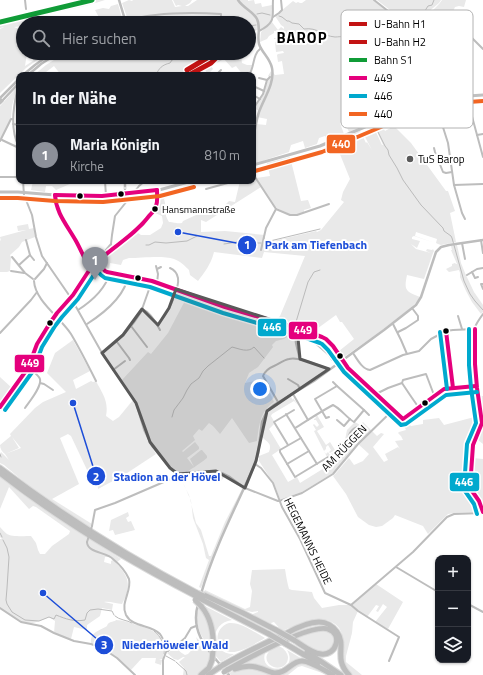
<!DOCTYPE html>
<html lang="de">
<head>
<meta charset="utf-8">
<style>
	body { margin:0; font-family:"Titillium Web",sans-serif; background:#20242c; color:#f1f3f6 }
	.controls { position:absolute; right:12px; bottom:12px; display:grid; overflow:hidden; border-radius:8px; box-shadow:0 1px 3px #0004 }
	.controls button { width:36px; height:36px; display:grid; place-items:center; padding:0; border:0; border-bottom:1px solid #363941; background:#171b24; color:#f1f3f6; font:20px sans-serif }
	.you { position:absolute; left:260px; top:389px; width:14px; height:14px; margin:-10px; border:3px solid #fff; border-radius:50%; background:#1a73e8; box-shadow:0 0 0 6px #1a73e833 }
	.badge { display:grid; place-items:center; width:26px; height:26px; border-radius:50%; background:#8c9099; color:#fff; font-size:13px; font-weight:700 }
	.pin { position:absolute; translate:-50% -33px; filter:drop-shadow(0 1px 2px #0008) }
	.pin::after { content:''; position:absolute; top:21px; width:14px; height:12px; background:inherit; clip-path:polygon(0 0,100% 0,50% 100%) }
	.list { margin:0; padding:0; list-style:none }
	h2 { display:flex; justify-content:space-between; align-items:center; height:52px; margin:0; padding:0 16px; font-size:17px }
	h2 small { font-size:13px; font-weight:400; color:#9ea1a6 }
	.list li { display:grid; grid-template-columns:26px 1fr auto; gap:12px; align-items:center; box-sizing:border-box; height:60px; padding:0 16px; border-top:1px solid #363941 }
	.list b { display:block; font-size:15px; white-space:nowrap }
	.list p { margin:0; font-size:13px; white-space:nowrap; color:#9ea1a6 }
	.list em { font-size:13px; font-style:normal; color:#9ea1a6 }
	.icon { flex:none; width:22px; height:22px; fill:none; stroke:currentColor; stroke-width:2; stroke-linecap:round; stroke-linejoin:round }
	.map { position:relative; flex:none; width:483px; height:675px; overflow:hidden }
	.search { position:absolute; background:#171b24; box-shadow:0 1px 3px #0004; left:16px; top:16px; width:240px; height:44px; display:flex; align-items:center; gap:10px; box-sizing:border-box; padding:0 14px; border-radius:22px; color:#9ea1a6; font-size:15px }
	.panel { position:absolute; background:#171b24; box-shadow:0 1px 3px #0004; left:16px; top:72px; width:240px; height:112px; border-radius:8px }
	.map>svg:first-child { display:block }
</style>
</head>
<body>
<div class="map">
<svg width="483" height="675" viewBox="0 0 483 675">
	<rect width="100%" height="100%" fill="#fff"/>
	<g fill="#e9e9e9">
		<path d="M95,0h10c-25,9 -52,11 -76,20v3h-6v3l-9,1 3,1 6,-1v26h4l-2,13 20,-13h2l-21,15 -26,25v-64l4,-2 -4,1v-5z"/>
		<path d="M129,0l3,1 1,-1h39l3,7 7,-1 -4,-1 -2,1 -3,-6h19l-2,3 -5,3h3l9,-6h51v1l6,-1 1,4 6,-1 1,4 10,-2c1,10 1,20 -11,24 -4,1 -8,2 -12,4v-10h-114l-1,-6 -5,1 -2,-1 -5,-14z"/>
		<path d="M306,0h67l21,14 11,5 6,6 -5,4 -12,15 7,-3 2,13h6l4,9 -8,3 2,20 9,17 -67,29 -5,-11 -4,2 4,11 -17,6 -2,-4 -6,2 -2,6 -12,4 -2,-7 -12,4 -2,7 -24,8 -3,2 -9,3v-26l3,-15 10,1 1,-6 -10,-2 2,-6 -5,-3 9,-14 6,-17 -1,-1 3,-5 4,4 9,-1 -2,-13 -4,1 -1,-7 1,-1 6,-1 -1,-2 -7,1 -1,-10 7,-1h-5v-2h-3v-1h3l-1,-4 2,-1 -1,-2h-3v2l-5,3 -2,3 -7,3 1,-10 11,-10 6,8 3,-3 3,2v-2l-3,-2 -6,-9 18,-15 3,2 2,-1 2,1h2z"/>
		<path d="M377,0h64l-2,3 -18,15 -9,5 -4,-5v-1l-18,-7z"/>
		<path d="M442,0h24l-2,7 -5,-1 -4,1 -5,11 -6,-1 -2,-2c-7,7 -19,16 -29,9 10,-5 23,-15 29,-24z"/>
		<path d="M118,4l4,14c-6,4 -13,5 -20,5l-7,-13 8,-2 6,1 2,-3z"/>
		<path d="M65,53h177l-1,3 1,7 5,2h5l-3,10h-6l-7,-9 -4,2 -8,-9 -13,7 2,3 -3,3 1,1 -2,2 -5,-6 -16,6h-127l-7,-9 -12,9h-8l12,-10z"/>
		<path d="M19,85v4l-2,2h-1l-4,15 -1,12 -11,23v-35z"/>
		<path d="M406,111v2l-25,11 4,7 9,-5 17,17 35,48h2l7,20 -5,2 6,29 -15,3 -3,-1 -2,-1 1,-4 -21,-7 -1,4 20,7 -21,-7 -2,1v2l8,2 -3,7 -6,-4 5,5 15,4 -5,-2 1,-2 5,1 1,-1 1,2 -1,2 -9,26 -17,-4c-3,15 -2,16 13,22 -6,10 -16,16 -25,23 -16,13 -34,25 -51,37l-2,-1 -3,-5 15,-12 -12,-17h-2l-4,-7 -22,16 -42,-13h6l2,-2 25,-60 -41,-4 -2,6 -48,-6c-3,12 -9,20 -16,29l-8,-6 -1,-5c-4,-4 -9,-9 -15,-11 -11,-4 -33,-1 -45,-1l-6,2 -2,5 -11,-2 -1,8 -3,-1 -6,-6v-2c12,-11 25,-19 38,-29l3,2h9l11,-7 2,-5 -1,-7 -7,-3 4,-9v-9l2,-3 2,1 -1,3h2l1,2 -1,1 1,4v2l1,1c-2,4 0,12 3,16 6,0 6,2 13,1l1,-2 13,-6 1,-2 13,2 11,-6 8,-8 6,1 5,-21h13v-2l3,-1 14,-2 -3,-13 23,-6 11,44 7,-1 3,8 -7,2v2l-9,3h-4l-16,-8 -14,-20 -55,35 -5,-2v12l24,-1 40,4v8l51,-12 1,1 4,-2 23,-28 -3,-2 2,-8 7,-13 -15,-37 25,-11 6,12 1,-1 5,8 -7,-13c3,-3 5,-5 10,-7l7,15h1l-9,-20z"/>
		<path d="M33,181h44l-21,9 -4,-4h-6l-1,6 -14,-2z"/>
		<path d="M28,224l1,5 5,-1 1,9 -13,5 -3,5 -9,8 1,2 -1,14 -3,1h-7v-32l1,1 -1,-4 26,-7 -8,1 -1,-5z"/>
		<path d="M457,245l4,18 4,10 9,19 9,13v7l-2,2 -9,-12 -6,-11 -6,-14v-4l-1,-3 -10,2 -3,-3 6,-3v-2l3,-1 1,1h1l-6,-14h1l-1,-4z"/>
		<path d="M188,295l63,21 1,2 39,12 2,1v2l-9,6 -8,2 -4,4 1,2 -15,20 -9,6 -4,10 10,-2 8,16 7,-4 4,9c-14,9 -15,24 -17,39l-8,2 -17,-25 -12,16 -7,-8 -4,-3 -7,8 -3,-2 -6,7 2,4 -13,11 1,1 12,-10 4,5v2l-12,9 7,9 -4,-8 11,-9h1l5,6v2c-5,4 -20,15 -26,16 -6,0 -11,-8 -14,-11 -6,-7 -13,-14 -17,-22 -7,-14 -8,-30 -16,-44v1l-12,-18 26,-28 3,2 17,-21z"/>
		<path d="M73,340l17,31 -17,9 3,9 15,-8 2,1 3,-1c6,12 13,20 10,35l7,5 6,-4 14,-17 3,4 9,30 3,7 8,13 -32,21 -26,14 -1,-9 -1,-5 -3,-3h-5l-17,-36 -3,-2 -8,4 19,46 -27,15 40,25 -3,5 -42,-28 -43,-36 -4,-2v-9l1,-2 8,8 -4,-6 16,-6 -9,-11 7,11 -14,6c-3,-2 -5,-6 -5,-9l11,-9 -1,-2 25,-26 8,-6 23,-10 -19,-19 8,-20z"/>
		<path d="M0,377l12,11 -12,17z"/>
		<path d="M479,396h4v48l-5,-4 -6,1 -4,46c6,8 10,15 13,25l-27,1 -6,1 -20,20 -5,-8 -28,-11 -2,3 -11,8 -6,1 -7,-2 -11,-8 -12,-23 -13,-18 3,-3 13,-15 5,7 9,-4 6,-7 -12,-11 -24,30 -31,19 -21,7h-1l-5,-13 -3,-5 -13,-20v-5l10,-4c3,-9 -1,-9 -7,-15 3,-23 6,-31 29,-40l2,3v-2l5,7 -4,-4 -22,13 -1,2 3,5 -1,1 1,2 -5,5 12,20 -9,6 16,27 9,-5 3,6 34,-21 -2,-4 4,-2 -1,-2 2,-1v-2l6,-1 -1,-1 -1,-6 4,-3 2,-10 8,-8 5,3 3,-3 14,14 4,-3 3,1 -11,13 11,15 4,-2 -3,-6 13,-7 2,2 -5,-8 8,-1 -2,-4 -3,-3 1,-1 7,-2 -4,-8 3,-2 6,6 12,-2v-4l16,-2 5,7 38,-10z"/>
		<path d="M317,415l7,12 -7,4 9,14 4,-3 5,8 -5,3 -1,-1 2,-2 -3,-5 -2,2v2l-2,2 2,3 2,-2 2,3h-1l-2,1v1l-13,-26 2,-1 -3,-5 1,-1 3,3 2,-2 -3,-5h-2v-1l2,-1 -1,-2z"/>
		<path d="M473,458l10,1v52l-12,-22z"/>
		<path d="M216,472c8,2 23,10 26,18l-26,57 -15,41 -2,-1 10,-27 -3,-2 -3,-14 -10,-26 -2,-17 -6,-14 -6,-11 10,19 7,28 5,7 8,26h2l14,-34 17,-33 -2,-3 -15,-10 -5,6v-4z"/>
		<path d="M0,476l22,18 99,65 -4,3 -5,-5h-7l-1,5 7,2v-3l2,-1c15,15 20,24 9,44 -6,0 -12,-3 -18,-2l9,2 -1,6 -10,-2 -2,8 -13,9v5l-13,-3 -3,12 -17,-6 1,-12 -6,-4c-25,12 -28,6 -49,-9v-69h2l-2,-2v-10c2,2 4,5 7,7 4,3 18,2 24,2l5,7 2,7 2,4h5l7,-8 17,-12 1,-3 -34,-24 -3,-1 -4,3 -20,-22 -9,22z"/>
		<path d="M128,512l1,4 -3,2 2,4 3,-1 4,9 -20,5 -2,-5 -4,1 2,-11z"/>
		<path d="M285,569c1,6 2,13 4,20l3,1 20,2 2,6 8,10 17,-3h12l25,-21 27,18 -15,27 -13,-7 12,-15 -4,-3 -5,8 -2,-1 3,-5 -3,-1 -9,12 -9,-6 -5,11 -1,11 -6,23v6l16,13h-10c-12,-15 -8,-20 -10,-38 0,-5 -2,-9 -7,-13 -15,-10 -28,-2 -43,4h-3l-7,3 -8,-9 -3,1 2,4 -25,-13h5l5,-2v-1l-6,1 -9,-2 -39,-18 1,-2 40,19 5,-2 2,-16 -2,-7 2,-14z"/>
		<path d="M201,604l31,16c-23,3 -23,34 2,34l-13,8 -6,-7 -2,-25z"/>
		<path d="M199,606c12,12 12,29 13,45 -10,-12 -20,-29 -13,-45z"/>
		<path d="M116,620c7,0 14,3 21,5 21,6 28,11 26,34h-4l3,1 -1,5 -6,-2 1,-5h-14l-11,12c-12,-12 -24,-21 -40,-27 -1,-11 8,-12 16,-17 1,-4 4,-4 8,-5z"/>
		<path d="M229,623c12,-1 25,9 36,15 -9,5 -24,15 -35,14 -16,-2 -17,-24 -1,-29z"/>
		<path d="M315,630l15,2 4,5v10l-9,6 -11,-3 -20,-12z"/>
		<path d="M196,637l15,17v6l-3,7 -9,8h-16l1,-7 -5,-6 6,-5h-2l-5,3 -4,-1 -7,-6 10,-6c1,4 5,6 8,8l3,-1 10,-11z"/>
		<path d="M278,646c4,1 9,5 10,11 0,3 -1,6 -3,8 -12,10 -31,-10 -7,-19z"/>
		<path d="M287,650l17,10 -25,12 -22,-6 -22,1 31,-16c-11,24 35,23 21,-1z"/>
		<path d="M301,662l13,5 14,8 -26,-9 -4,1 -10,8h-57l-2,-2c14,-7 23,-5 38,-1 3,1 8,3 12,3 8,0 15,-10 22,-13z"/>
	</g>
	<path fill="#bbb" d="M357,426l7,1 1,3 -10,11 -4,2 -4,-4c1,-6 4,-11 10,-13z"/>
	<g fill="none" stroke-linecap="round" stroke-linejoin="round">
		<g stroke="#bbb" stroke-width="1">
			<path d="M257,14l5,-1 8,2"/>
			<path d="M279,16l3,1 5,4h2l3,2 7,1 5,5c14,-2 18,7 31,8 1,0 14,-1 15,-1 4,-1 8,-5 12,-5 5,0 7,3 12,1 18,12 13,5 25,-6l6,1"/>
			<path d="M249,26l7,-1"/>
			<path d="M156,75c3,-7 6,-10 14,-12l2,-3 13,-7"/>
			<path d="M373,120l-2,-6 1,-36 2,-5 12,-23 22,-27c8,-9 14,-6 20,-17l4,-1 2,-5"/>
			<path d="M375,126l10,20 3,4 1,5 8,13 6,12 18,25 22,23 1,3 7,5 1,2 12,43 6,13 5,7 8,9"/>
			<path d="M270,241l50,-12"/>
			<path d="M224,244l20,-3 11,2h6"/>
			<path d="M146,245h3l6,-3 11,1 21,-2 10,-5"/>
			<path d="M296,322l12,-40 6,-10 6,-2"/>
			<path d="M172,417l2,-7 9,-12 4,-8 4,-6 8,-6 4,-7 5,-5 24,-19c8,2 16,6 22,0l10,11"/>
			<path d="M0,454l1,3"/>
			<path d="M0,533l2,4"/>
			<path d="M3,540l4,8 2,9 -2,31 -1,12 1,4 5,8 13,8 14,1 10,-4 5,2 2,-4c10,4 18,7 29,5l2,-7 3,-3 8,-1 14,2 2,4"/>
			<path d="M115,616c4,4 12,4 17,7"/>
			<path d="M154,631c7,5 11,14 10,23"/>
			<path d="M166,656l9,5"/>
			<path d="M176,662l10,9 1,4"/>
		</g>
		<defs>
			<g id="motorway">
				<path d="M0,468c62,47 128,89 197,125"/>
				<path d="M0,473c61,48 127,87 196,123"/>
				<path d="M204,595l39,18 33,17"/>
				<path d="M203,600l66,34"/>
				<path d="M201,606c11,13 13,28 12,44"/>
				<path d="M286,644l32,19"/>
				<path d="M307,652l34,23"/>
				<path d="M223,665c21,-12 42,-22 64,-32 9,-5 21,-11 32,-11 7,0 14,4 18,10 10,14 -4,26 12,43"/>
				<path d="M235,669c8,-3 16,-4 24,-1 5,1 10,4 15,5 13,1 17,-12 28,-12 9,0 23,10 31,14"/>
				<path d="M227,670c18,-10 83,-47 101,-41 15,4 9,27 -7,25 -10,-1 -19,-9 -27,-14"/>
				<path d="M201,675l8,-7 3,-8"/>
				<path d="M208,675l12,-8"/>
			</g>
		</defs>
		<use href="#motorway" stroke="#dbdbdb" stroke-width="7"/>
		<g stroke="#bdbdbd" stroke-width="2">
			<path d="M25,0l1,9"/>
			<path d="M374,0l14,11 18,7 8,8 6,2"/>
			<path d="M273,17l6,-4 3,-3 -1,-10"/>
			<path d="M125,21c31,-9 64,-9 96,-7v4c-30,-1 -57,0 -86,5"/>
			<path d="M414,26l3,7 25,48 5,16"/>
			<path d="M259,31c18,-9 13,-15 14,-31"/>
			<path d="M417,31l1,-2 14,-5 7,1 18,7 7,1 5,2 14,14"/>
			<path d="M435,66l22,-15"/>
			<path d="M462,69l3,14 2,15 16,59"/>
			<path d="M457,74l6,-2"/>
			<path d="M216,75l5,-5"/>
			<path d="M249,75c6,-9 3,-20 12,-27"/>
			<path d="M259,78l8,2"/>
			<path d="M253,86l11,5"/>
			<path d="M17,91c-4,19 -7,39 2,56"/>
			<path d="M253,95l7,4"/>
			<path d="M439,98l2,23 7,22 6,42 8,28 3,6"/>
			<path d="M253,109l10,-15 4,-14 3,-3"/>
			<path d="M13,124l6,1"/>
			<path d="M477,135l6,-1"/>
			<path d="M2,140l17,8"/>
			<path d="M0,141l11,-22h2"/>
			<path d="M434,148l1,4 8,20 3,1 6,-1"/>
			<path d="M253,174l23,35 14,6h7l32,-11"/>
			<path d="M0,177h19"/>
			<path d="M23,181l1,14 8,20 4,22 6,19 29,42 31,55 34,50 8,27 8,16 18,22 8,6 38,-3 6,2 8,4 15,11 33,13h1"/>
			<path d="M105,181l1,15"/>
			<path d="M454,185l29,-1"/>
			<path d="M206,189l29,-8"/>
			<path d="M55,195c0,18 13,31 21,46 5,9 9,19 14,28"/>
			<path d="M26,240l4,15 4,5"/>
			<path d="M481,240l2,13"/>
			<path d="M462,243l3,16"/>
			<path d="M112,249l-1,-5 1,-9 3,-19 24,-30 6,-5"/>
			<path d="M106,250l5,-6"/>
			<path d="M261,250l5,-22 10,-19"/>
			<path d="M12,257l13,16 8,6"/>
			<path d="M97,262l8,9 2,1 33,6 12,3 73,26 72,21 25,9 4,2 7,7 15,22 55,51 41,-30 32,-3"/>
			<path d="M19,265l11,-10"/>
			<path d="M156,266l2,8 -1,9"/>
			<path d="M157,269l4,-2"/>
			<path d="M11,271l13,2"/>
			<path d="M472,272l3,6 3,-1"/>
			<path d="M467,275l10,-6 6,-1"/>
			<path d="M35,279l9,-10 3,-6"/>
			<path d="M34,281c1,20 27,37 37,53 9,15 17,31 25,47"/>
			<path d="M483,284h-2l2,5"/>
			<path d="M142,309c8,3 14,13 18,21"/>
			<path d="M78,310c14,-9 27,-20 32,-37"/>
			<path d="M483,314c-3,4 -6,8 -8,13 -2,7 -1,15 -2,22 0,25 5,49 9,74l-1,4 -8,18 -3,40v3l9,13 4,11"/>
			<path d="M458,316l4,13"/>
			<path d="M87,324c17,-11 38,-27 41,-48"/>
			<path d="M157,324c9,-5 23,-36 21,-46 -1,-5 -3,-8 -8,-10"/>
			<path d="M393,324l8,16 6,14"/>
			<path d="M131,326l16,21"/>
			<path d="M297,328c-2,7 -2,14 0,20 1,4 2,6 2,10"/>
			<path d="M446,331l7,57"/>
			<path d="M398,332l8,-4 12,-8v-4l-6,-8"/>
			<path d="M0,333l31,-33 6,-8"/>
			<path d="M303,336l11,6 3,-8"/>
			<path d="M117,342l12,16 1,2"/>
			<path d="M314,342l15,13 3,5"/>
			<path d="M102,353c15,-11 29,-24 39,-41l11,-31"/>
			<path d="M353,353c4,6 9,16 17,17l33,-15 16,-4 12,-12 15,-8 7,-1 22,-1"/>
			<path d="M113,370l12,-9"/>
			<path d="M288,379l10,6 2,4"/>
			<path d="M333,382l4,4"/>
			<path d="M40,383l4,1 9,6"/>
			<path d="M402,383l8,12 9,13"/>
			<path d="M293,394l15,26"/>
			<path d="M376,394l12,-6 14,-5 1,-3 23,-6 8,21"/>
			<path d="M278,402l-15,-26c2,-5 6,-8 11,-10 5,-2 9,-6 15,-7 9,-3 28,6 37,9l3,1"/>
			<path d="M25,408c4,-6 17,-21 15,-29 -2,-5 -8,-8 -12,-11"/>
			<path d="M364,410l5,5"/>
			<path d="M286,414l31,50"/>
			<path d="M337,420l7,6 6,-7"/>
			<path d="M295,428c13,-8 25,-16 38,-23 8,4 13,12 21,17l10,-12 -27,-24 -22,13 11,19 3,-1"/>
			<path d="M301,438l-21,12v2l15,25 38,-23"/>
			<path d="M288,445l-14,-23 20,-12"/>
			<path d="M255,464l6,4 12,15 9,24 18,32 25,54 26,12 7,6 41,26 -10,24"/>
			<path d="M287,464l22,-13"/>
			<path d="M279,501l23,-8 31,-19 25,-30 35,-34"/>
			<path d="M92,526l3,-16 20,-7 58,-25 5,-4"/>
			<path d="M87,542c0,11 20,10 26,17 6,5 13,13 16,20 3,12 -9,24 -3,36 7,13 25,9 34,19 4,5 5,12 8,17"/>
			<path d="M396,567l42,25"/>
			<path d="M468,604l15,8"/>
			<path d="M351,605l62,-53 34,-35 7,-3 29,-1"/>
			<path d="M0,608l21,14 20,4 13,7 20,8 17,3 11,4 15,10 18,17"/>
			<path d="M163,675v-15l3,-8 11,-7 8,-7 6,-10 5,-2"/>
		</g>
		<g stroke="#bdbdbd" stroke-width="2.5">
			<path d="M119,0l7,23"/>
			<path d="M238,0c5,8 15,11 19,19 4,8 0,16 2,25 3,9 11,14 13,24 3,15 -8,30 -13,44 -3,9 -4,18 -6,27"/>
			<path d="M119,23l6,-2"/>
			<path d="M23,75l12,-10 17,-12"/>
			<path d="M28,75l13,-11 17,-11"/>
			<path d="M0,98l19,-19"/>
			<path d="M2,101l17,-18"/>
			<path d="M201,594c13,-46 35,-87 54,-130l3,-10 4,-32 5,-11 7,-6 40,-24 70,-51 32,-25 5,-8 15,-45 5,-5 8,-2 34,-5"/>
			<path d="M198,604c-9,31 13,49 31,71"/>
		</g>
		<g stroke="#c0c0c0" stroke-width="3">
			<path d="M0,99l2,2 -2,2"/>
			<path d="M253,165l67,-19 106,-45 13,-3 44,-3"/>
			<path d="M0,192h18l37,3 47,1 57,-6 33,-9"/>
			<path d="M0,407l28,-39 9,-24 13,-21 7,-10 16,-18 20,-30 10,-10 32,-23 15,-16 7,-13v-13"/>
		</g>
		<use href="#motorway" stroke="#bdbdbd" stroke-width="5"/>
		<defs>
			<path id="rail" d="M125,181v8"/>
		</defs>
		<use href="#rail" stroke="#bdbdbd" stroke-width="2.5"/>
		<use href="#rail" stroke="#fff" stroke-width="1" stroke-dasharray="3" stroke-linecap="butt"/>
		<defs>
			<g id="motorway-bridge">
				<path d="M197,593l7,3"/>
				<path d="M196,596l7,4"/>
				<path d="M195,600l6,6"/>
				<path d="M276,630l18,10"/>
				<path d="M269,634l17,10"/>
				<path d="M212,660l1,-10"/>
				<path d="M220,667l3,-2"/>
				<path d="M224,672l3,-2"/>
			</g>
		</defs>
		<use href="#motorway-bridge" stroke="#dbdbdb" stroke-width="7" stroke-linecap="butt"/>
		<path stroke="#bdbdbd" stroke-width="2" d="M87,542l5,-16"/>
		<use href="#motorway-bridge" stroke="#bdbdbd" stroke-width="5"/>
		<defs>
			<g id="bus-1">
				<path d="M55,195l47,1 55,-6"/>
				<path d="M55,195c1,18 12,30 21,46 5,9 9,19 14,28"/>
				<path d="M97,262l8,9 2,1 45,9 73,26 72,21 25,9 4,2 7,7 15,22 55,51 41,-30 32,-3"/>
				<path d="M97,262c17,-16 38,-27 52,-46 3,-3 6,-6 7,-10 2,-5 1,-11 1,-16"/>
				<path d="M475,329v35l2,24 5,35 -9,22 -3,43 9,13 4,11"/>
				<path d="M446,331l7,57"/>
				<path d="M0,407l28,-39 9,-24 13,-21 7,-10 16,-18 17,-26"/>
			</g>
			<g id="bus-2">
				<path d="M93,266l8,9 4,3 45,9 73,26 72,21 25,9 2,1 6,6 16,22 57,53 5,-1 40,-29 31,-3"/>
				<path d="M469,329v36l2,23 5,35 -9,21 -3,44 1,3 9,13 3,10"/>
				<path d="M440,332l7,57"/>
				<path d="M5,410l28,-39 9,-24 13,-21 7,-9 16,-18 17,-26 6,-7"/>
			</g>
			<g id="bus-3">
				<path d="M255,171l67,-19 106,-45 12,-3 43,-3"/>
				<path d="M0,198h18l37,3 48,1 57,-6 34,-9"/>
			</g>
		</defs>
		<use href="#bus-1" stroke="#fff" stroke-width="7"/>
		<use href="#bus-2" stroke="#fff" stroke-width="7"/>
		<use href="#bus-3" stroke="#fff" stroke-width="7"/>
		<use href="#bus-1" stroke="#e5007d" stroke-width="4"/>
		<use href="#bus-2" stroke="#00a9ce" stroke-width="4"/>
		<use href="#bus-3" stroke="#f26522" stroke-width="4"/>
		<defs>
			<path id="rail-1" d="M0,22l92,-22"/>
		</defs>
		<use href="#rail-1" stroke="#fff" stroke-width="8"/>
		<use href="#rail-1" stroke="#109c37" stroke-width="5"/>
		<defs>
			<path id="metro-1" d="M189,75l22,-12 10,-10"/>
			<path id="metro-2" d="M187,70l20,-12 6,-5"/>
		</defs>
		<use href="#metro-1" stroke="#fff" stroke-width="8"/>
		<use href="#metro-2" stroke="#fff" stroke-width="8"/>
		<use href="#metro-1" stroke="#c31313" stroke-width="5"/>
		<use href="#metro-2" stroke="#c31313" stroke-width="5"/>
	</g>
	<path fill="#595959" fill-opacity="0.2" stroke="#595959" stroke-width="3" stroke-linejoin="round" d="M176,289l121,39 3,31 29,10 -62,42 -11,50 -11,27 -29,-17 -38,3 -8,-6 -20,-26 -14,-39 -34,-50 21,-18 19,-26 16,16 11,-17z"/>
	<circle fill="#595959" stroke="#fff" stroke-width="1.5" cx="410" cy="159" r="4"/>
	<g fill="#000" stroke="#fff" stroke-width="1.5">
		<circle cx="121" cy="194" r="3.5"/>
		<circle cx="80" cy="196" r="3.5"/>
		<circle cx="155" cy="209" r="3.5"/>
		<circle cx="138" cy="278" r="3.5"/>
		<circle cx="50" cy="323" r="3.5"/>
		<circle cx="446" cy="331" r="3.5"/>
		<circle cx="340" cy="356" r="3.5"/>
		<circle cx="425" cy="403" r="3.5"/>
	</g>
	<g text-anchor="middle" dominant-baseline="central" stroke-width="4" stroke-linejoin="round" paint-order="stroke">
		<g font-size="10" fill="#000" stroke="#fff" text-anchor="start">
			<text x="162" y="209">Hansmannstraße</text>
		</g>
		<g font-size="11" fill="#000" stroke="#fff" text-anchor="start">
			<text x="418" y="159">TuS Barop</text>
		</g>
		<g font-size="11" fill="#000" stroke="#fff">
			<text transform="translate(344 448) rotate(-46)">AM RÜGGEN</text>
			<text transform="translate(308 541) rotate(64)">HEGEMANNS HEIDE</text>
		</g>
		<g font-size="15" font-weight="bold" letter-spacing="1" fill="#000" stroke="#fff">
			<text x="302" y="37">BAROP</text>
		</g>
	</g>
	<rect x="341" y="10" width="132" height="118" rx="6" fill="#fff" stroke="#b2b2b2" stroke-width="1"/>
	<rect x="349" y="22" width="18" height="4" fill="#c31313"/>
	<rect x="349" y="40" width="18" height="4" fill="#c31313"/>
	<rect x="349" y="58" width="18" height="4" fill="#109c37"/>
	<rect x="349" y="76" width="18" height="4" fill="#e5007d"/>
	<rect x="349" y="94" width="18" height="4" fill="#00a9ce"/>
	<rect x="349" y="112" width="18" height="4" fill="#f26522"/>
	<g font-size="11" fill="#000">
		<text x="374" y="28">U-Bahn H1</text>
		<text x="374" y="46">U-Bahn H2</text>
		<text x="374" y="64">Bahn S1</text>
		<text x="374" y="82">449</text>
		<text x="374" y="100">446</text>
		<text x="374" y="118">440</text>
	</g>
	<path fill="none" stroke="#1d4ed8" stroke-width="1.5" d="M178 232L247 245M73 403L96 476M43 593L104 645"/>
	<g fill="#1d4ed8" stroke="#fff" stroke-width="1.5">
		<circle cx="178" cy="232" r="4"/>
		<circle cx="73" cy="403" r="4"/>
		<circle cx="43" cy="593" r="4"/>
		<circle cx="247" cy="245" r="10"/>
		<circle cx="96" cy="476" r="10"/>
		<circle cx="104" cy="645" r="10"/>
	</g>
	<g font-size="12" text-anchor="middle" font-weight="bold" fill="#fff">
		<text x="247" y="249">1</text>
		<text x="96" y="481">2</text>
		<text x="104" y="649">3</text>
	</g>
	<g font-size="12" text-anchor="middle" font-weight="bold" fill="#1d4ed8" stroke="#fff" stroke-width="4" stroke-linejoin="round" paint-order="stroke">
		<text x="316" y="249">Park am Tiefenbach</text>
		<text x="167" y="481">Stadion an der Hövel</text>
		<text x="175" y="649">Niederhöweler Wald</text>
	</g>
	<g stroke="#fff" stroke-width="1.5">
		<rect x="326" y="134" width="30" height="20" rx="4" fill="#f26522"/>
		<rect x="257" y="318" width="30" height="19" rx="4" fill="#00a9ce"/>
		<rect x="288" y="321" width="30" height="19" rx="4" fill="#e5007d"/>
		<rect x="14" y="354" width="31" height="19" rx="4" fill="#e5007d"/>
		<rect x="449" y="472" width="31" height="20" rx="4" fill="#00a9ce"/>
	</g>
	<g font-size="11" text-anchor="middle" font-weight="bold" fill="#fff">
		<text x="341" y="148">440</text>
		<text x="272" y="331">446</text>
		<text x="303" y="334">449</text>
		<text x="30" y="367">449</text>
		<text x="464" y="486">446</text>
	</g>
</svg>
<div class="controls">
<button>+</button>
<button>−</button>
<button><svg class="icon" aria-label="layers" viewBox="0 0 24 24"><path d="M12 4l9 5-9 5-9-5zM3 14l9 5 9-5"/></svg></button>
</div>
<div class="you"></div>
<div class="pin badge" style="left:95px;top:280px">1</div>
<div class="search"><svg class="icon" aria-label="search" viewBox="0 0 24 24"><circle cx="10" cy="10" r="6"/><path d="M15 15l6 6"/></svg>Hier suchen</div>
<section class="panel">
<h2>In der Nähe<small></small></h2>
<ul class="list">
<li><span class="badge">1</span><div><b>Maria Königin</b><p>Kirche</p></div><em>810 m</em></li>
</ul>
</section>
</div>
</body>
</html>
